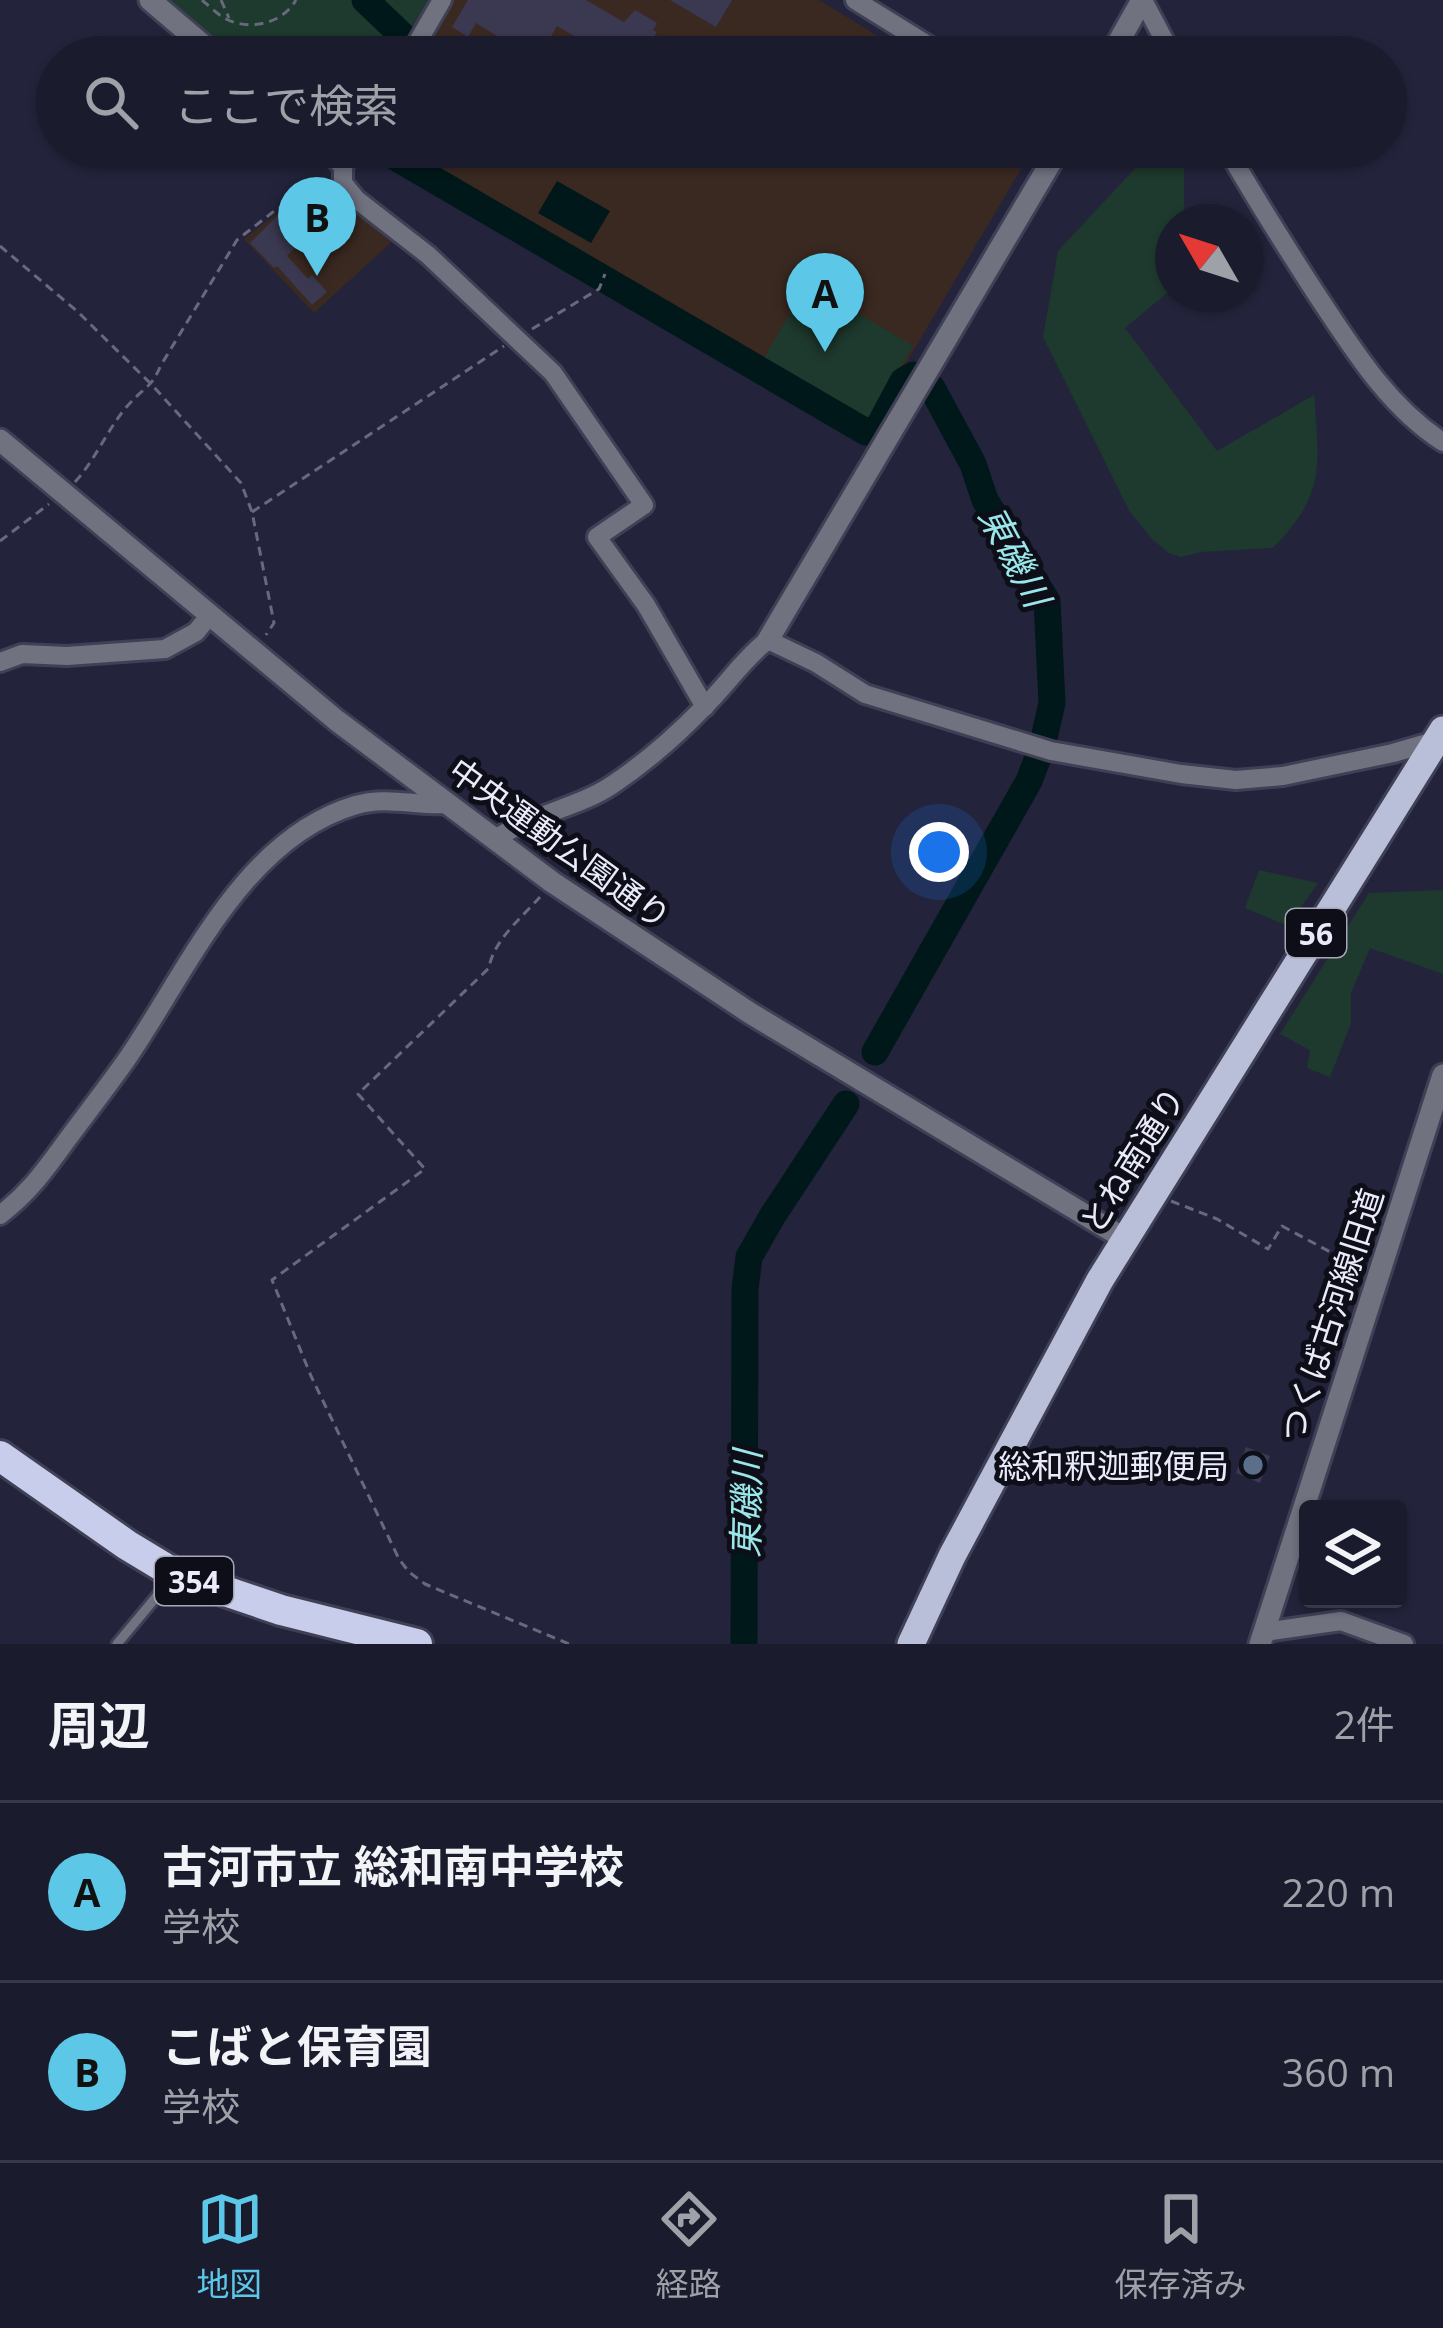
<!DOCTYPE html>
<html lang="ja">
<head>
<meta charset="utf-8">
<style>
	body { margin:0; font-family:"Open Sans","Noto Sans JP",sans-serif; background:#272838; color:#f1f3f6 }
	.controls { position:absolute; right:36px; bottom:36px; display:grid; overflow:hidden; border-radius:12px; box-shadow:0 3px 9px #0004 }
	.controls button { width:108px; height:108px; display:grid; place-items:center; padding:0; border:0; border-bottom:3px solid #383948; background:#1a1b2c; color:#f1f3f6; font:60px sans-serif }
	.compass { position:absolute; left:1155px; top:204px; width:108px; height:108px; border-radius:50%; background:#1a1b2c; box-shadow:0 3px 9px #0004; rotate:309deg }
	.you { position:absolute; left:939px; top:852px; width:42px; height:42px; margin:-30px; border:9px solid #fff; border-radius:50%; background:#1a73e8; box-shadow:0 0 0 18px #1a73e833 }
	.badge { display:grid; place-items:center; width:78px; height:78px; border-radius:50%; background:#5cc7e7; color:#111; font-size:39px; font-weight:700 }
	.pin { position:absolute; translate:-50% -99px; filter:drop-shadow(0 3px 6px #0008) }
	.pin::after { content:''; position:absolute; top:63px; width:42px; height:36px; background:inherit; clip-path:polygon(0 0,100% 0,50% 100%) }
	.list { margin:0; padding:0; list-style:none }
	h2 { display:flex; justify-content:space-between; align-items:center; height:156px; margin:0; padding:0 48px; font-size:51px }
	h2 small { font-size:39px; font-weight:400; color:#9fa1a9 }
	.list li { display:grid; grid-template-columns:78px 1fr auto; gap:36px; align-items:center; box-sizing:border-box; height:180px; padding:0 48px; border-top:3px solid #383948 }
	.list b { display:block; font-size:45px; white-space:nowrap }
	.list p { margin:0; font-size:39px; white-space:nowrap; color:#9fa1a9 }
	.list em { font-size:39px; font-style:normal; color:#9fa1a9 }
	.icon { flex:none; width:66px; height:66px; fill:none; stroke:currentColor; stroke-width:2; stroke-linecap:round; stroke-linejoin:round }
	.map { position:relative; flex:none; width:1443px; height:1644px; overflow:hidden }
	.search { position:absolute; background:#1a1b2c; box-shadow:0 3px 9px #0004; left:36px; right:36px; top:36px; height:132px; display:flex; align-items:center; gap:30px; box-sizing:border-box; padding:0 42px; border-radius:66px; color:#9fa1a9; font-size:45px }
	.sheet { height:516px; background:#1a1b2c }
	nav { display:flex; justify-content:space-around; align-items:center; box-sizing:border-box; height:168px; border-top:3px solid #383948; background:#1a1b2c; font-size:33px; color:#9fa1a9 }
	nav a { display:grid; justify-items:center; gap:6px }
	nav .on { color:#5cc7e7 }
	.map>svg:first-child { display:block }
</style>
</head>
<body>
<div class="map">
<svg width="1443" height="1644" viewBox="0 0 1443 1644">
	<rect width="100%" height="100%" fill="#23243b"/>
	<g fill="#3a2921">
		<path d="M454,0h365l93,57h-492z"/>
		<path d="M391,147h643l-167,282z"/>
		<path d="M331,181l67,55 -84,77 -70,-74 32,-25z"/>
	</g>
	<g fill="#1e392d">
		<path d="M148,0h285l-31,57h-186z"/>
		<path d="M1155,147h29v75h-11v66l-48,40 92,123 97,-56c5,72 12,99 -41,153l-72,4 -20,5 -12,-4 -16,-13 -23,-28 -87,-175 15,-86z"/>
		<path d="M807,283l106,63 -48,80 -103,-64z"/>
		<path d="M1259,870l59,13 -30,43 -43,-18z"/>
		<path d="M1443,890v84l-73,-26 -19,45v30l-21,54 -23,-9 3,-18 -30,-16 89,-141z"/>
	</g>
	<path fill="#001819" d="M557,181l53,30 -19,32 -53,-30z"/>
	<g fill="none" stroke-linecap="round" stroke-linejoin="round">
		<g stroke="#001819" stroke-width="27">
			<path d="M365,0l42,40 -11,17"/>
			<path d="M378,147l488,285 12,-4 25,-47 10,-6"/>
			<path d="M875,1052l154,-271 13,-34 10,-44 -5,-102 -62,-101 -12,-36 -41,-76"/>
			<path d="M744,1644l1,-355 4,-32 24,-42 73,-111"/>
		</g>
	</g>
	<g fill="#3b3851">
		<path d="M468,0h118l38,22 11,-12 22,13 -4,7 4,2 -15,25h-53l6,-9 -38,-22 -18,31h-35l7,-12 -35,-22 -8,14 -16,-10z"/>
		<path d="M670,0h62l-16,27z"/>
		<path d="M330,183l5,12 -9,10 12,11 -13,14 -7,-6 -31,32 21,23 4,-4 15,17 -15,13 -35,-39 -3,2 -24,-25 29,-29 4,4 16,-17 4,4z"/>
		<path d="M1246,1447l24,9 -10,27 -24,-10z"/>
	</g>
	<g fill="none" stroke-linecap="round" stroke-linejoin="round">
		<defs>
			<path id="service" d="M117,1644l55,-66"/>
			<g id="minor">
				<path d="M855,0l92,57"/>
				<path d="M1143,0l30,57"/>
				<path d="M409,57l33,-57"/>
				<path d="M354,147l-11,17v19l13,16 72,56 125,118 91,132 -47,32 49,68 59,102"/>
				<path d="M1226,147c28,50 58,97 89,145 36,54 72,114 128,150"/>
				<path d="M0,662l22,-8 45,2 98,-7 31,-17 14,-17"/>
				<path d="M494,840c37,-26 84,-32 118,-55 33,-22 64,-49 92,-78 22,-21 40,-49 64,-67l48,23 49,31 186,57 130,23 55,6 47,-4 110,-23 45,-13"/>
				<path d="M0,1215c30,-23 45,-45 67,-75 20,-27 41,-54 60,-81 62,-90 116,-221 229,-254 30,-9 61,1 91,-1"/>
				<path d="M1262,1636l9,-5 70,-10 63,23"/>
			</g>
			<g id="tertiary">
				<path d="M150,0l67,57"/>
				<path d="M1110,57l32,-57"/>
				<path d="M323,147l20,17"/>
				<path d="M0,440l336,280 216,162 198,131 375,226"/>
				<path d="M768,640l292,-493"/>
				<path d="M1260,1644l183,-569"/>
			</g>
			<path id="primary" d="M911,1644l41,-88 148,-276 343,-550"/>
			<path id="trunk" d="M0,1456l127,89 48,29 106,36 136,34"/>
		</defs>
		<use href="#service" stroke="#3f4056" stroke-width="15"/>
		<use href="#minor" stroke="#3f4056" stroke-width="24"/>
		<use href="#tertiary" stroke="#3f4056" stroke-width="27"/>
		<use href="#primary" stroke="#3f4056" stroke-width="33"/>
		<use href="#trunk" stroke="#3f4056" stroke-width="36"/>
		<g stroke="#68697d" stroke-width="3" stroke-dasharray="9 6" stroke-linecap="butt">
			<path d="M202,0c7,6 15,14 24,19 24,12 56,5 70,-19"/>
			<path d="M221,0l8,18"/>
			<path d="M0,246l78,66 74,73 89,98 11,29 22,111 -8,12"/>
			<path d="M532,329l67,-40 6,-15"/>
			<path d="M75,482c22,-24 34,-57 56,-80 16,-17 20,-14 30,-37l76,-125 36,-28 51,-31"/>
			<path d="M252,512l252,-166"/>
			<path d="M0,541l49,-37"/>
			<path d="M540,897c-18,20 -47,44 -51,71l-131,126 67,75 -153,111 39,96 88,183 10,13 16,12 144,60"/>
			<path d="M1171,1201l46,18 51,30 14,-23 78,42"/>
		</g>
		<use href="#service" stroke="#70727f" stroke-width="9"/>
		<use href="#minor" stroke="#70727f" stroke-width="18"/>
		<use href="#tertiary" stroke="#70727f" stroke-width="21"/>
		<use href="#primary" stroke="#b9bed9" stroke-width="27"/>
		<use href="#trunk" stroke="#c8cdeb" stroke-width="30"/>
	</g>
	<circle fill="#5c6f8a" stroke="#0e0e19" stroke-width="4.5" cx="1253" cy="1465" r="12"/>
	<g text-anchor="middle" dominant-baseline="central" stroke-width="10" stroke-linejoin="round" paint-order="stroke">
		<g fill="#0e0e19" stroke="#a7a8b6" stroke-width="3">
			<rect x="1286" y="909" width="60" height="48" rx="9"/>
			<rect x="155" y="1557" width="78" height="48" rx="9"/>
		</g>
		<g font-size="30" font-weight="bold" fill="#e9eafa">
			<text x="1316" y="933">56</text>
			<text x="194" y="1581">354</text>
		</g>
		<g font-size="33" fill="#e9eafa" stroke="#0e0e19">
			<text transform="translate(560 843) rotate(36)">中央運動公園通り</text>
			<text transform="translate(1132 1160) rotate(-58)">とね南通り</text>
			<text transform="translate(1331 1315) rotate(-72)">つくば古河線旧道</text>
		</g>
		<g font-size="33" fill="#e9eafa" stroke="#0e0e19" text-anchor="end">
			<text x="1229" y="1465">総和釈迦郵便局</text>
		</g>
		<g font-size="36" font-style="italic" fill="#9ae7ea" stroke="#0e0e19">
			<text transform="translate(1015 556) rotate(62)">東磯川</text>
			<text transform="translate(746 1504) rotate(-89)">東磯川</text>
		</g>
	</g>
</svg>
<div class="controls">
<button><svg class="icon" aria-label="layers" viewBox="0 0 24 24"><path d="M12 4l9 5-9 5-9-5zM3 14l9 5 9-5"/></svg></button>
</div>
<svg class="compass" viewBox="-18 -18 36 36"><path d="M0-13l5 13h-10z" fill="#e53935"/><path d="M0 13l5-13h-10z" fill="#9fa1a9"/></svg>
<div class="you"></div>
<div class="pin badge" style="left:825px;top:352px">A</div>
<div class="pin badge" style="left:317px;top:276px">B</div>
<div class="search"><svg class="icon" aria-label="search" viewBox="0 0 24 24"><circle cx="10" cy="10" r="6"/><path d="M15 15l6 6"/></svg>ここで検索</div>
</div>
<section class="sheet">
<h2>周辺<small>2件</small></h2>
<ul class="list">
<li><span class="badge">A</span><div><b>古河市立 総和南中学校</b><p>学校</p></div><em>220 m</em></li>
<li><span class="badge">B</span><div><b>こばと保育園</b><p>学校</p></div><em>360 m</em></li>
</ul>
</section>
<nav>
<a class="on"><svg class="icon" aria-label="map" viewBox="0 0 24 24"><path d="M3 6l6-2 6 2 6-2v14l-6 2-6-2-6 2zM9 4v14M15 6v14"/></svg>地図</a>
<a><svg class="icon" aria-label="directions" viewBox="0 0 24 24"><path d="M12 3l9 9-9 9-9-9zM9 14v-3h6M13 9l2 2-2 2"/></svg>経路</a>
<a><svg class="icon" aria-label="saved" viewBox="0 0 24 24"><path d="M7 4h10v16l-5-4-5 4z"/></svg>保存済み</a>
</nav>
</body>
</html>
